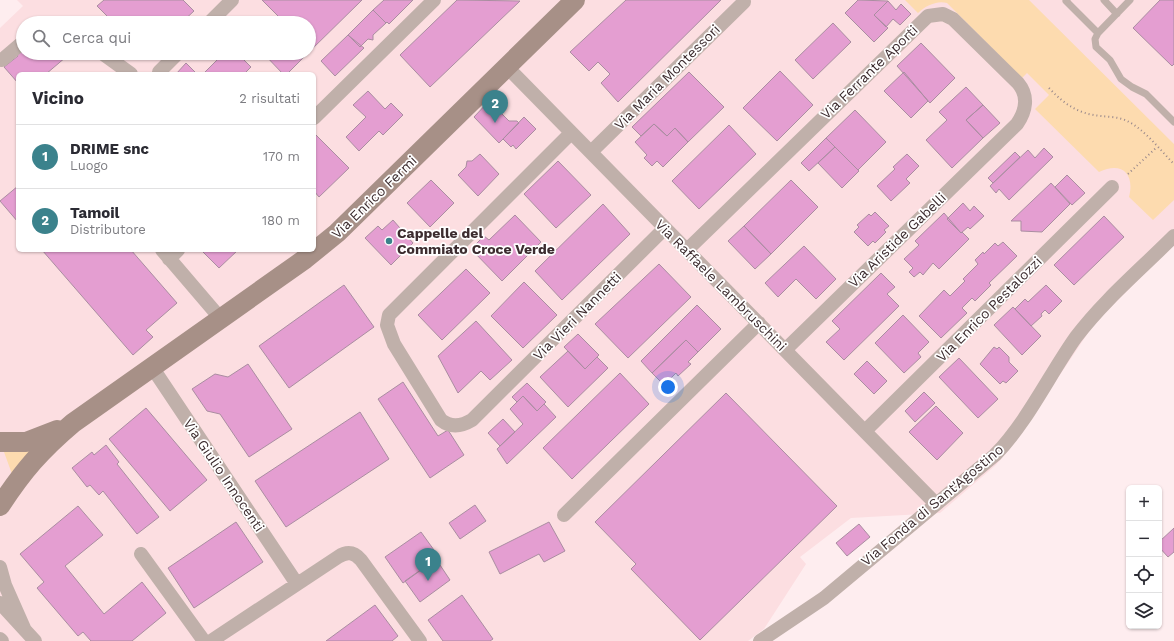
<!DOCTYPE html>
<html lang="it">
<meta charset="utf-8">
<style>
body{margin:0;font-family:"Work Sans",sans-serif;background:#f2f2f3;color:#2b2b33}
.controls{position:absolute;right:12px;bottom:12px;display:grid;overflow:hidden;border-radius:6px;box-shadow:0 1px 3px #0004}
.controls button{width:36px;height:36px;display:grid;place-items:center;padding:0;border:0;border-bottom:1px solid #e1e1e2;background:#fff;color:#2b2b33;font:20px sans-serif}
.you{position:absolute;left:668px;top:387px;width:14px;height:14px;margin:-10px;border:3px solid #fff;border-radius:50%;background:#1a73e8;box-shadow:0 0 0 6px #1a73e833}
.badge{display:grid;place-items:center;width:26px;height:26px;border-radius:50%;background:#3b828c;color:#fff;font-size:13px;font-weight:700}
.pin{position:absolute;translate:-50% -33px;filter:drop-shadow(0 1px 2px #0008)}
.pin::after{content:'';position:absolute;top:21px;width:14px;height:12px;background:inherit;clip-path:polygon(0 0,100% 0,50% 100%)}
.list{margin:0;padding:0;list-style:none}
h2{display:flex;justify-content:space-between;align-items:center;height:52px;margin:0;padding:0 16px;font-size:17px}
h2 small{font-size:13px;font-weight:400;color:#7c7c81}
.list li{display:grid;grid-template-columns:26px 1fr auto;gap:12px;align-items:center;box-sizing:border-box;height:64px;padding:0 16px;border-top:1px solid #e1e1e2}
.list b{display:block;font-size:15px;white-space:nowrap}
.list p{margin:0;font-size:13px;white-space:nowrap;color:#7c7c81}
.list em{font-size:13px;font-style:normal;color:#7c7c81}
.icon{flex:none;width:22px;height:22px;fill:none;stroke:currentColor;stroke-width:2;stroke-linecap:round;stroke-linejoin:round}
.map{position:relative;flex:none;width:1174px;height:641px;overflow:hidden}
.search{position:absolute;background:#fff;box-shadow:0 1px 3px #0004;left:16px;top:16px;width:300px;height:44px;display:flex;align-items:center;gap:10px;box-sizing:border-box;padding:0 14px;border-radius:22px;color:#7c7c81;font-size:15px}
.panel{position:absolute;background:#fff;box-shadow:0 1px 3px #0004;left:16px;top:72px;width:300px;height:180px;border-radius:6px}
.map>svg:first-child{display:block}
.built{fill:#fcdee1;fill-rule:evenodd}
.green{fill:#fddbaf}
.building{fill:#e49ed1;stroke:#aa8da1}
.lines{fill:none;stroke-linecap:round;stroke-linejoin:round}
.path{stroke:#99888b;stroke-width:2;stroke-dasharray:1 3;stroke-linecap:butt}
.lane{stroke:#c0b0aa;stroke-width:7}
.street{stroke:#c0b0aa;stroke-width:14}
.secondary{stroke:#a79087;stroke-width:20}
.poi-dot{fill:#3b828c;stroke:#fff;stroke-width:1.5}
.labels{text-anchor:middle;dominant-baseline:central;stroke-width:3.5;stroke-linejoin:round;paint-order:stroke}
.street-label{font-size:14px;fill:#3c2c2f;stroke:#fff}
.poi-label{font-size:14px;font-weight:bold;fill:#3c2c2f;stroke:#fff;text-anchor:start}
</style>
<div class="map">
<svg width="1174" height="641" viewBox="0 0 1174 641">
<rect width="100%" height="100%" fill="#feedef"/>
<path class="built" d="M17,0H1174V244L1094,324L1019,436L996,465L940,513L851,518L800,557L806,564L764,629L748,641H0V28L23,6ZM23,23H309V53H23ZM18,74H314V250H18Z"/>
<path class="green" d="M905,0H1029L1174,144V200L1153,220L1129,197C1135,174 1122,161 1099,172L1035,109L1049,95L1027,73L1022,78L947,3C937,0 925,6 918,13Z
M34,447L12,474L4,452Z"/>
<path class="building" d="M104,0H183L194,11L181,23H114L97,6Z
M262,0H362L309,52V23H275L280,18Z
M384,0H413L389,24L387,22L386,23L373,10Z
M457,0L520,1L430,87L400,55Z
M626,0H721L618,102L601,83L610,74L598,62L589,71L570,52Z
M858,0L888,1L874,15L888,28L874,42L845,13Z
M1160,0H1174V64L1172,66L1133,28Z
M888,1L896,10L901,4L911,14L900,25L893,19L886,27L874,15Z
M373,10L386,23L373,35V40L368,39L360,47L348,35Z
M833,23L851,42L813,79L795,60Z
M348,35L364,48L335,76L321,61Z
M921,43L955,78L930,103L897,66Z
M23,46V53H62L66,57L46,74H18V83L4,67L18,56L15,52Z
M224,53H237L251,67L244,74H203Z
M263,53H308L287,74H283Z
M186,63L197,74H176Z
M780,71L813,105L777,141L743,108Z
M689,72L724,107L688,142L675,128L667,136L654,124L641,136L632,127Z
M904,72L928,101L911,118L884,91Z
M966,87L983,105L966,120L983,138L952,168L926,140L947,120L939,112Z
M368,91L385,109L391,103L403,115L383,135L379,131L359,151L346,137L366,117L353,105Z
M489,101L509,121H517L519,123L499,143L474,117Z
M983,105L1000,123L983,138L966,120Z
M855,110L886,142L858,170L826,138Z
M524,117L536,129L516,149L513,145L511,147L503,139Z
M654,124L667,136L675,128L688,142L663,167L657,161L652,166L644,158L647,155L635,142Z
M729,125L756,154L699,209L672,181Z
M315,134L349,168L319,197L314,191Z
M826,138L835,147L809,171L801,163Z
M835,147L859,171L842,188L818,163Z
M1044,148L1053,157L1009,200L999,189L996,193L990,186L1028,150L1035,158Z
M1015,152L1020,157L993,183L988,178Z
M480,154L499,174L478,196L458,175L466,167L467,161H472Z
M907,154L919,166L906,179L910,183L891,201L877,186L895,169L893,167Z
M558,161L591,195L556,228L524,194Z
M1067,175L1085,193L1072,205L1055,187Z
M431,180L454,203L430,227L407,203Z
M791,180L818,207L771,254L744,226Z
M1051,183L1070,204L1042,232L1021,231V221H1011Z
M18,186V222L0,201Z
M963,203L970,211L974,206L984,216L970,229L968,227L961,233L947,219Z
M603,204L630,234L562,300L535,271Z
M875,212L889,226L884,230L886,232L875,243L873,241L868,246L854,232L859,227L857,225L869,214L871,216Z
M944,213L961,233L962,232L969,239L939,269L933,263L923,275L920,272L914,277L909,272L913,268L904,259L919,245L915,241Z
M515,215L541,242L502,281L471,249L484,236L489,240Z
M1104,216L1124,237L1074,285L1054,265Z
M393,220L413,243L391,265L365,238L378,226L382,230Z
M744,226L771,254L755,269L728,241Z
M1003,242L1017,256L989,283L991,285L975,301L972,298L962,308L967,313L941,338L919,316L944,290L950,296L965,281L963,279L978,264L975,260L983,252L984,254L995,243L998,246Z
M804,246L836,279L816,299L796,279L778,297L765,283Z
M42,250H131L177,303L146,330L153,337L133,355Z
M201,250H238L219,268Z
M659,264L691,297L628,358L595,324Z
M466,269L490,293L442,340L418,315Z
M881,273L895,287L887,294L899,306L844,360L826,342L840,329L832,321Z
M524,282L557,315L523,348L491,316Z
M344,285L374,327L289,388L259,346Z
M1046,285L1062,301L1049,314L1045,310L1041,314L1042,316L1031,326L1015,309L1025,299L1028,302Z
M697,305L721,329L698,352L686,340L652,373L641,361Z
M1013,307L1041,336L1022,355L994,325Z
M903,315L929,342L918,353L921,357L904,373L875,343Z
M476,321L512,360L490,380L481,371L458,393L438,356Z
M578,334L599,355L585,369L564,347Z
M686,340L698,352L688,362L691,364L678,376L676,373L664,385L652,373Z
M994,347L997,349L999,347L1009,357V362L1018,371L1006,383L1003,381L1000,384L980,364Z
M568,351L585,369L597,357L608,368L568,407L540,377Z
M959,358L998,399L978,418L939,377Z
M867,361L887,381L874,394L854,374Z
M248,364L292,429L249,457L220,414L207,411L192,389L215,374L228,377Z
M620,373L649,404L572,479L543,448Z
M403,382L438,436L448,430L464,455L430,478L378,399Z
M527,383L546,402L537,411L523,396L517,402L512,397Z
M924,392L935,403L915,422L905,411Z
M726,393L837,506L700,640L631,569L636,564L595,522Z
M523,396L537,411L544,404L556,417L507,464L497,449L523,424L510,409Z
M936,406L963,433L937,460L909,432Z
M146,408L207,480L170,511L109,439Z
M360,412L389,459L286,527L255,481Z
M503,419L515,432L500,446L488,433Z
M106,445L119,462L117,464L159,517L137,534L103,491L99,495L90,485L87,487L72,468L92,452L94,455Z
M475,505L486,521L460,539L449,523Z
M78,506L103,535L65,566L104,614L142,582L166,613L132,641H91L83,632L78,636L37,588L44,582L20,554Z
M236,522L263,562L194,608L168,568Z
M549,522L565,551L544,562L539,554L500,574L489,552Z
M859,524L870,537L847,556L836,543Z
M1174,528V552L1168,557L1159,547V542Z
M421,532L439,557L403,583L385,557Z
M436,559L450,580L420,602L405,581Z
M462,595L493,639L490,641H443L428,620Z
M375,605L398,636L392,641H326Z"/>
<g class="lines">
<path class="path" d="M1049,88C1064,104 1078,114 1101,116C1110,117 1121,117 1129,122C1146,131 1160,150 1174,164
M1128,174L1157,147"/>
<path class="lane" d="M1067,0L1066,1L1098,33
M1104,0L1117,14
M1130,0L1098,33L1095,39L1096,47L1110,60L1121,79L1132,87L1146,94L1174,122"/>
<path class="street" d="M46,23H47
M209,23L232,0
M102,53L131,74
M2,60L23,42
M507,67L936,504
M159,72L178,53
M314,118L434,0
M571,133L389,315L387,325L394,344L441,420C451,428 462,426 472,420L665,228
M591,152L744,2
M162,250L221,319
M687,250L928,16L943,14L953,19L1018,83C1029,96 1026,111 1017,124L785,350
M169,259L178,250
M152,367L297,584
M865,431L1112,187
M564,515L759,323
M141,554L204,641
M0,567L5,585L24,628
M0,603L35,641
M0,639L2,641
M211,641L338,557C347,551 354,552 361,560L420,641
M760,641L824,598L995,455C1028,421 1049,375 1076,337C1104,300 1141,269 1174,236"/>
<path class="secondary" d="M0,442H26L57,430
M0,506C23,471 41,450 73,423L305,259L337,233L575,0"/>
</g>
<circle class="poi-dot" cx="389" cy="241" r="4"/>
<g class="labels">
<g class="street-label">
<text transform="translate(869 72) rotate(-44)">Via Ferrante Aporti</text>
<text transform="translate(667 77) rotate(-45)">Via Maria Montessori</text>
<text transform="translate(374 197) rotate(-44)">Via Enrico Fermi</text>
<text transform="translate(897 240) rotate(-44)">Via Aristide Gabelli</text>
<text transform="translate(721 285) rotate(45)">Via Raffaele Lambruschini</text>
<text transform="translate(989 309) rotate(-45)">Via Enrico Pestalozzi</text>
<text transform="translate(577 316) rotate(-45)">Via Vieri Nannetti</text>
<text transform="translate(224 475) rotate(56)">Via Giulio Innocenti</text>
<text transform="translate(932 505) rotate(-40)">Via Fonda di Sant'Agostino</text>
</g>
<g class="poi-label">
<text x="397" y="233">Cappelle del<tspan x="397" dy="16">Commiato Croce Verde</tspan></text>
</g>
</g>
</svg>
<div class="controls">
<button>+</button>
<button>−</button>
<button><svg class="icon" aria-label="locate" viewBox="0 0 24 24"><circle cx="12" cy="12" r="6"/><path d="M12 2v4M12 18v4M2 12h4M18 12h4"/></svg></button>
<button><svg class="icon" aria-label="layers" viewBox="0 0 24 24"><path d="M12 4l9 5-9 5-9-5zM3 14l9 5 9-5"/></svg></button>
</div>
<div class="you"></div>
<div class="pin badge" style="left:428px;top:581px">1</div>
<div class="pin badge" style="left:495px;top:123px">2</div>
<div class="search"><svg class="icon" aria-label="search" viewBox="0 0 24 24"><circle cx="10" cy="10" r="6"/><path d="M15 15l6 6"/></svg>Cerca qui</div>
<section class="panel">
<h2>Vicino<small>2 risultati</small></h2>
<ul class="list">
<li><span class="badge">1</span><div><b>DRIME snc</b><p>Luogo</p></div><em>170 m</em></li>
<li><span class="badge">2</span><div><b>Tamoil</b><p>Distributore</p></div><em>180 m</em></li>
</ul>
</section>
</div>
